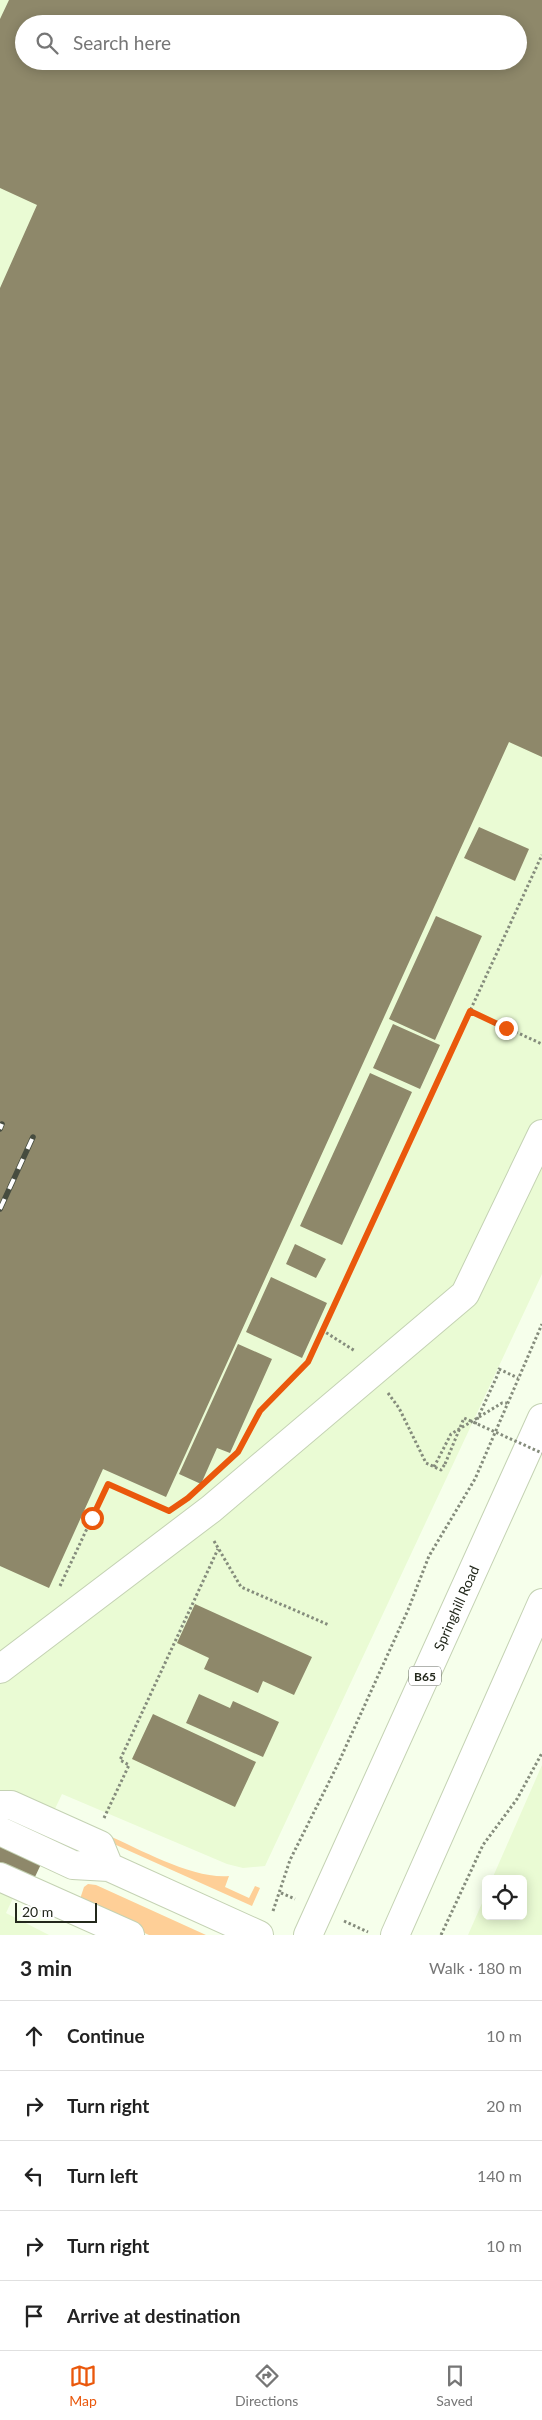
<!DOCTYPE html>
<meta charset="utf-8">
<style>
body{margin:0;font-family:Lato,sans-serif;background:#f6f6f6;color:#222}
.controls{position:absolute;right:15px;bottom:15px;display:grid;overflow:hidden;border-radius:8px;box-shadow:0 2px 12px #0003}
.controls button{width:45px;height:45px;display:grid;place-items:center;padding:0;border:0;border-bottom:1px solid #e0e0e0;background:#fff;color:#222;font:25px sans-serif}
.scale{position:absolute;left:15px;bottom:12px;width:82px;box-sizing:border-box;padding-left:5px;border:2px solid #23281c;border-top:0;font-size:14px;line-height:18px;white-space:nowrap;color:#23281c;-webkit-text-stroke:4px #fff;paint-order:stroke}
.stop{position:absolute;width:15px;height:15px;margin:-11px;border:4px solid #ea580c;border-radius:50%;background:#fff}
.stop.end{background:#ea580c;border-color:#fff;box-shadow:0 1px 5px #0008}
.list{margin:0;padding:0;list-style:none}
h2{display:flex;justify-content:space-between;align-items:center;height:65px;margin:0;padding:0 20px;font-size:21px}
h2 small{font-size:16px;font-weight:400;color:#767676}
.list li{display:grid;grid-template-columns:32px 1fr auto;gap:15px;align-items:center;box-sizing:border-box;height:70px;padding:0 20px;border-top:1px solid #e0e0e0}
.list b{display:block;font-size:19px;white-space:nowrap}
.list em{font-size:16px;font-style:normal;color:#767676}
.icon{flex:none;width:28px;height:28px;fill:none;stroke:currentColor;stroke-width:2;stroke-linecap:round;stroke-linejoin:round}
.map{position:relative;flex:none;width:542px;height:1935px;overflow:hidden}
.search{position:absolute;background:#fff;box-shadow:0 2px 12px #0003;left:15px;right:15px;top:15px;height:55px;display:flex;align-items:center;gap:12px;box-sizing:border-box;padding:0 18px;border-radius:28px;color:#767676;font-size:19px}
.sheet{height:415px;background:#fff}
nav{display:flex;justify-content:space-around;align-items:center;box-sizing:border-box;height:70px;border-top:1px solid #e0e0e0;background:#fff;font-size:14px;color:#767676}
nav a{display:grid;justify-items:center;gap:2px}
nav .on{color:#ea580c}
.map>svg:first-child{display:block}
.built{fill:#eafbd4;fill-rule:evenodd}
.green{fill:#fecf97}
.building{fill:#8e886a;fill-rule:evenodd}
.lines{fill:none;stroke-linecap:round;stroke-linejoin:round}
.minor-casing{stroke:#c4d2b3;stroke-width:30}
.major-casing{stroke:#c4d2b3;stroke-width:30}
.path{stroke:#858c7c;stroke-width:3;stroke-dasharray:2.5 2.5;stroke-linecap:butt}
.minor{stroke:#fff;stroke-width:28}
.major{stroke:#fff;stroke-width:28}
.rail-casing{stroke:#464c3f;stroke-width:5.5}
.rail{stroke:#fff;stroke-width:4;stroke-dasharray:11;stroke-linecap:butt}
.path-bridge{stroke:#858c7c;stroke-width:3;stroke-dasharray:2.5 2.5;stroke-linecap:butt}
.route{stroke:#ea580c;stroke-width:6}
.labels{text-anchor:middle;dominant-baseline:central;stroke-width:4;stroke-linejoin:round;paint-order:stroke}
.shield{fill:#fff;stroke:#656860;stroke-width:1}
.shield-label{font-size:12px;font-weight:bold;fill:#23281c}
.street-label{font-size:14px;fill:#23281c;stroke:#fff}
</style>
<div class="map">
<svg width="542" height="1935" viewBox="0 0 542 1935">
<rect width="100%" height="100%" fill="#f6ffeb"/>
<path class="built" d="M0,0H542V1274L265,1866L243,1868L227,1864L62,1794L6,1913L49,1935H0ZM24,24H518V61H24Z
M542,1765V1935H468L486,1894V1916H523V1879H492Z"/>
<path class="green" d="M107,1835C142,1850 192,1879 229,1876L225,1887L249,1898L255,1886L260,1888L252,1906L105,1840Z
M88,1884L96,1885L206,1935H149L86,1906L80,1899L84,1887Z"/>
<path class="building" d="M9,0H542V757L509,742L166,1497L103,1469L49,1588L0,1566V288L37,205L0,188V19ZM24,24H518V61H24Z
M479,827L529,849L515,881L464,858Z
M436,916L482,936L435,1040L389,1019Z
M393,1024L440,1045L420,1089L373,1068Z
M370,1073L412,1092L342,1245L300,1226Z
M295,1244L326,1259L316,1278L286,1264Z
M271,1277L327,1303L302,1358L246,1332Z
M238,1344L272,1359L230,1453L217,1448L201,1484L179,1474Z
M195,1604L312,1657L294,1695L263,1681L258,1693L204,1669L209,1658L177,1643Z
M199,1694L230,1708L233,1701L279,1722L263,1757L186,1723Z
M153,1714L256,1762L235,1807L132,1759Z
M0,1842L42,1862L34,1879L0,1864Z"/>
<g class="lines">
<defs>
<path id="minor" d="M0,1669L211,1509L465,1294L542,1134
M0,1805H11L100,1845L109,1867
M0,1831L73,1865L109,1867L259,1935
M0,1877L130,1935"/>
<path id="major" d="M308,1935L542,1418
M395,1935L542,1603"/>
</defs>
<use href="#minor" class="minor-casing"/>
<use href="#major" class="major-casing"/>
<path class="path" d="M470,1011L542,1044
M322,1330L355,1351
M498,1374L499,1369L518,1378
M388,1393L399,1408L426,1463L441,1470L445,1464
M242,1445L260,1411L308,1362L542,855
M434,1467L451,1434L502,1403H507
M214,1541L241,1587L329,1625
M60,1586L108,1484L165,1509
M104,1818L129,1765L120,1760L218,1549
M281,1893L295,1899
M273,1911L290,1860L337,1766L408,1610L429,1556L475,1479L542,1324
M344,1921L368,1932
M441,1935L483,1845L517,1799L542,1753"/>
<use href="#minor" class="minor"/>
<use href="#major" class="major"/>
<defs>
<path id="rail" d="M0,1129L2,1124
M0,1209L33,1137"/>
</defs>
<use href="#rail" class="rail-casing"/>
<use href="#rail" class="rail"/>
<path class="path-bridge" d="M475,1424L498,1374
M445,1464L464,1418L542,1453"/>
</g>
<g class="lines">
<path class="route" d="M92,1518L108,1484L169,1511L188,1498L238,1452L260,1411L308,1362L470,1011L506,1028"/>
</g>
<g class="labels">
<rect class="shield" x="409" y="1666.5" width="32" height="19" rx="4"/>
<g class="shield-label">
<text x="425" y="1676">B65</text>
</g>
<g class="street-label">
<text transform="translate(456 1608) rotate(-66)">Springhill Road</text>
</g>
</g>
</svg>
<div class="controls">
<button><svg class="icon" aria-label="locate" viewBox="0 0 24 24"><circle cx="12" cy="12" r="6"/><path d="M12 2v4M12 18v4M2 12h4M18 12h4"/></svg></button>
</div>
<div class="scale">20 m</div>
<div class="stop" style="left:92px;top:1518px"></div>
<div class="stop end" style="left:506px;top:1028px"></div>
<div class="search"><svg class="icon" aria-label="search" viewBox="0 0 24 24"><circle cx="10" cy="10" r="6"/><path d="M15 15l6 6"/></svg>Search here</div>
</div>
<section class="sheet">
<h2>3 min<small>Walk · 180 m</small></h2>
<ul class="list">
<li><svg class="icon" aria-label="ahead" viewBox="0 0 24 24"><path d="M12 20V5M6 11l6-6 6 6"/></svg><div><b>Continue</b></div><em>10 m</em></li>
<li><svg class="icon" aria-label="right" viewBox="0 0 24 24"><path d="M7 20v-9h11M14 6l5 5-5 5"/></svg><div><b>Turn right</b></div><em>20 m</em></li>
<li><svg class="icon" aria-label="left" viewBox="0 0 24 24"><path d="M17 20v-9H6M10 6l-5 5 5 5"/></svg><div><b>Turn left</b></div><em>140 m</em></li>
<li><svg class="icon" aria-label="right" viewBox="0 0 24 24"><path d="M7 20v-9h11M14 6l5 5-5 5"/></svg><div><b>Turn right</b></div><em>10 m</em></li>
<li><svg class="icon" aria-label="arrive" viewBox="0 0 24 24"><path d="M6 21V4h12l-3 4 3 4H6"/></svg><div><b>Arrive at destination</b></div></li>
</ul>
</section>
<nav>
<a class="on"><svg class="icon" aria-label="map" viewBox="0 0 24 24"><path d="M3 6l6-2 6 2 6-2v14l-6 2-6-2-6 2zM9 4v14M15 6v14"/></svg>Map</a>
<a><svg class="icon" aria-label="directions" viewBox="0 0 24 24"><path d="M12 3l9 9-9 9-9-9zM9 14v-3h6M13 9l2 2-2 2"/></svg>Directions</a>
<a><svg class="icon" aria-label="saved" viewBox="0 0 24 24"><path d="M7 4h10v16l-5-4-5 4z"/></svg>Saved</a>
</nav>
